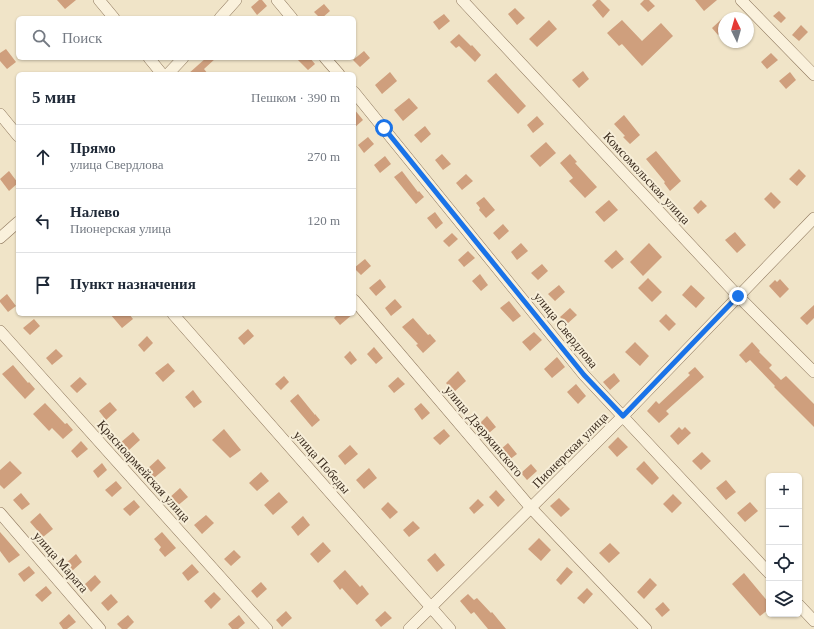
<!DOCTYPE html>
<html lang="ru">
<meta charset="utf-8">
<style>
body{margin:0;font-family:"Times New Roman",serif;background:#f2f2f3;color:#1f2937}
.controls{position:absolute;right:12px;bottom:12px;display:grid;overflow:hidden;border-radius:6px;box-shadow:0 1px 3px #0004}
.controls button{width:36px;height:36px;display:grid;place-items:center;padding:0;border:0;border-bottom:1px solid #e0e1e3;background:#fff;color:#1f2937;font:20px sans-serif}
.compass{position:absolute;left:718px;top:12px;width:36px;height:36px;border-radius:50%;background:#fff;box-shadow:0 1px 3px #0004;rotate:355deg}
.stop{position:absolute;width:12px;height:12px;margin:-9px;border:3px solid #1a73e8;border-radius:50%;background:#fff}
.stop.end{background:#1a73e8;border-color:#fff;box-shadow:0 1px 4px #0008}
.list{margin:0;padding:0;list-style:none}
h2{display:flex;justify-content:space-between;align-items:center;height:52px;margin:0;padding:0 16px;font-size:17px}
h2 small{font-size:13px;font-weight:400;color:#747a83}
.list li{display:grid;grid-template-columns:26px 1fr auto;gap:12px;align-items:center;box-sizing:border-box;height:64px;padding:0 16px;border-top:1px solid #e0e1e3}
.list b{display:block;font-size:15px;white-space:nowrap}
.list p{margin:0;font-size:13px;white-space:nowrap;color:#747a83}
.list em{font-size:13px;font-style:normal;color:#747a83}
.icon{flex:none;width:22px;height:22px;fill:none;stroke:currentColor;stroke-width:2;stroke-linecap:round;stroke-linejoin:round}
.map{position:relative;flex:none;width:814px;height:629px;overflow:hidden}
.search{position:absolute;background:#fff;box-shadow:0 1px 3px #0004;left:16px;top:16px;width:340px;height:44px;display:flex;align-items:center;gap:10px;box-sizing:border-box;padding:0 14px;border-radius:6px;color:#747a83;font-size:15px}
.panel{position:absolute;background:#fff;box-shadow:0 1px 3px #0004;left:16px;top:72px;width:340px;height:244px;border-radius:6px}
.map>svg:first-child{display:block}
.building{fill:#cf9f7d}
.lines{fill:none;stroke-linecap:round;stroke-linejoin:round}
.minor-casing{stroke:#8d765c;stroke-width:12}
.minor{stroke:#faf1dc;stroke-width:11}
.route{stroke:#1a73e8;stroke-width:5}
.labels{text-anchor:middle;dominant-baseline:central;stroke-width:4;stroke-linejoin:round;paint-order:stroke}
.street-label{font-size:13px;fill:#3d2e20;stroke:#f7eed8}
</style>
<div class="map">
<svg width="814" height="629" viewBox="0 0 814 629">
<rect width="100%" height="100%" fill="#f0e4c8"/>
<path class="building" d="M57,0H76L65,9Z
M259,0H262L267,6L257,15L251,7Z
M597,0H600L610,10L603,18L592,5Z
M644,0H649L655,6L648,12L640,4Z
M695,0H717L704,11Z
M324,4L330,11L322,18H320L314,12Z
M515,8L525,18L517,25L508,14Z
M779,11L786,18L781,23L773,16Z
M444,14L450,21L439,30L433,22Z
M724,17V30L718,35L712,28Z
M549,20L557,29L537,47L529,39Z
M622,20L642,41L661,23L673,36L642,66L622,44L619,46L607,33Z
M801,25L808,32L799,41L792,35Z
M459,34L471,46L472,45L481,55L475,62L459,46L456,48L450,42Z
M6,49L16,62L7,69L0,61V53Z
M364,51L370,58L360,67L353,60Z
M771,53L778,60L767,69L761,62Z
M206,58H216L204,69L208,74H188Z
M296,58H310L315,64L308,70Z
M583,71L589,79L579,88L572,80Z
M390,72L397,81L382,94L375,85Z
M790,72L796,80L786,89L779,81Z
M496,73L526,106L518,114L487,81Z
M409,98L418,108L403,121L394,110Z
M354,109L363,120L354,128Z
M624,115L640,135L630,144L623,137L625,136L614,124Z
M537,116L544,124L533,133L527,125Z
M425,126L431,134L421,143L414,135Z
M368,137L374,144L364,153L358,145Z
M546,142L556,153L540,167L530,156Z
M656,151L681,181L670,191L664,183L665,182L646,159Z
M442,154L451,164L443,170L435,160Z
M570,154L577,162L575,163L597,187L585,198L569,181L573,178L560,163Z
M385,156L391,164L380,173L374,165Z
M799,169L806,176L797,186L789,179Z
M9,171L18,183L9,191L0,179Z
M402,171L418,192L419,191L424,197L416,204L394,177Z
M466,174L473,181L462,190L456,183Z
M771,192L781,202L774,209L764,199Z
M484,197L495,210L486,218L479,210L480,208L476,203Z
M609,200L618,210L604,222L595,212Z
M701,200L707,206L698,214L693,208Z
M435,212L443,223L436,229L427,218Z
M503,224L509,231L499,240L493,233Z
M735,232L746,245L737,253L725,240Z
M452,233L458,239L449,247L443,241Z
M521,243L528,251L517,260L511,252Z
M649,243L662,257L643,276L630,262Z
M616,250L624,259L612,269L604,261Z
M468,251L475,258L464,267L458,260Z
M365,259L371,266L361,275L354,268Z
M542,264L548,271L538,280L531,273Z
M480,274L488,285L481,291L472,281Z
M648,278L662,292L652,302L638,288Z
M380,279L386,287L376,296L369,288Z
M780,279L789,289L780,298L769,286L775,280L777,282Z
M559,285L565,292L555,301L548,294Z
M691,285L705,298L696,308L682,295Z
M7,294L16,306L8,312L0,302V300Z
M395,299L402,307L391,316L385,308Z
M509,301L521,316L513,322L500,308Z
M814,305V318L807,325L800,318Z
M570,308L577,315L567,324L560,317Z
M110,314H129L133,319L122,328Z
M338,314H353L340,325L334,318Z
M666,314L676,324L669,331L659,321Z
M413,318L428,335L430,334L436,341L423,353L416,345L418,344L402,327Z
M34,319L40,326L30,335L23,328Z
M248,329L254,336L244,345L238,338Z
M534,332L542,340L530,351L522,342Z
M147,336L153,343L144,352L138,345Z
M635,342L649,356L640,366L625,352Z
M752,342L760,351L759,352L772,365L769,368L781,380L786,376L814,404V427L774,387L775,386L750,360L746,363L739,355Z
M374,347L383,358L376,364L367,354Z
M56,349L63,356L52,365L46,358Z
M350,351L357,360L351,365L344,357Z
M557,357L565,367L552,378L544,369Z
M168,363L175,371L163,382L155,373Z
M13,365L28,383L29,382L35,389L25,399L2,374Z
M695,367L704,377L666,411L669,414L659,423L647,411L656,401L659,404L690,375L688,373Z
M458,371L466,381L454,392L446,383Z
M614,373L620,381L610,390L603,382Z
M284,376L289,382L281,390L275,384Z
M80,377L87,384L77,393L70,386Z
M398,377L405,384L394,393L388,386Z
M576,384L586,396L578,404L567,392Z
M193,390L202,402L194,408L185,397Z
M298,394L315,415V414L320,420L312,427L290,401Z
M110,402L117,410L106,420L99,411Z
M45,403L65,424L67,423L73,430L63,439L52,428L49,431L33,414Z
M421,403L430,413L422,420L414,409Z
M487,416L496,427L489,433L480,423Z
M679,427L682,430L685,427L691,433L678,445L670,436Z
M224,429L241,450L230,458L212,440Z
M444,429L450,436L440,445L433,438Z
M133,432L140,440L128,451L120,443Z
M618,437L628,447L617,457L608,447Z
M81,441L88,449L77,458L71,451Z
M508,443L517,454L509,460L501,449Z
M350,445L358,454L345,465L338,456Z
M702,452L711,461L701,470L692,461Z
M158,459L166,468L154,478L146,470Z
M10,461L22,473L4,489L0,485V470Z
M644,461L659,478L652,485L636,469Z
M102,463L107,470L98,478L93,471Z
M531,464L537,471L527,480L521,473Z
M369,468L377,478L364,489L356,480Z
M261,472L269,481L257,491L249,483Z
M726,480L736,492L726,500L716,488Z
M116,481L122,488L112,497L105,490Z
M180,488L188,497L176,507L168,499Z
M496,490L505,500L498,507L489,497Z
M279,492L288,502L273,515L264,505Z
M21,493L30,504L22,510L13,500Z
M673,494L682,503L672,513L663,504Z
M559,498L570,509L561,517L550,506Z
M478,499L484,505L474,514L469,508Z
M134,500L140,507L130,516L123,509Z
M388,502L398,512L390,519L381,509Z
M750,502L758,511L745,522L737,513Z
M40,513L53,529L43,537L30,522Z
M206,515L214,523L202,534L194,525Z
M303,516L310,525L298,536L291,527Z
M413,521L420,528L409,537L403,530Z
M0,532L20,555L9,563L0,551Z
M162,532L176,548L165,557L159,550L161,547L154,539Z
M539,538L551,550L541,561L528,549Z
M323,542L331,551L318,563L310,554Z
M610,543L620,553L609,563L599,553Z
M234,550L241,557L231,566L224,559Z
M435,553L445,565L437,572L427,560Z
M76,554L82,562L72,571L65,564Z
M192,564L199,572L188,581L182,573Z
M29,566L35,573L24,582L18,574Z
M567,567L573,572L561,585L556,580Z
M345,570L360,587L362,585L369,594L357,605L342,588L340,590L333,581Z
M744,573L769,603V609L760,616L732,584Z
M95,575L101,582L91,592L85,584Z
M650,578L657,585L644,599L637,592Z
M261,582L267,589L257,598L251,591Z
M46,586L52,593L42,602L35,595Z
M587,588L593,594L584,604L577,598Z
M214,592L221,599L211,609L204,601Z
M111,594L118,602L108,611L101,603Z
M468,594L474,600L477,598L491,613L492,612L506,629H488L474,612L471,614L460,601Z
M663,602L670,610L662,617L655,609Z
M286,611L292,618L282,627L276,620Z
M385,611L392,618L381,627L375,620Z
M69,614L76,622L67,629H63L59,623Z
M128,615L134,622L127,629H122L117,624Z
M239,615L245,623L238,629H232L228,624Z"/>
<g class="lines">
<defs>
<path id="minor" d="M99,0L114,18
M277,0L292,18
M462,0L738,296L814,372
M741,0L814,75
M220,18L236,0
M149,58L162,74
M325,58L339,74
M168,74L183,58
M354,92L584,375L769,573
M0,114L18,136
M0,238L18,222
M354,300L531,508L646,629
M173,314L450,629
M0,331L267,629
M0,513L100,629
M799,605L814,621
M409,629L623,416L814,218"/>
</defs>
<use href="#minor" class="minor-casing"/>
<use href="#minor" class="minor"/>
</g>
<g class="lines">
<path class="route" d="M384,128L584,375L623,416L738,296"/>
</g>
<g class="labels">
<g class="street-label">
<text transform="translate(647 178) rotate(47)">Комсомольская улица</text>
<text transform="translate(566 330) rotate(51)">улица Свердлова</text>
<text transform="translate(484 431) rotate(50)">улица Дзержинского</text>
<text transform="translate(570 450) rotate(-45)">Пионерская улица</text>
<text transform="translate(322 462) rotate(49)">улица Победы</text>
<text transform="translate(144 471) rotate(48)">Красноармейская улица</text>
<text transform="translate(61 562) rotate(49)">улица Марата</text>
</g>
</g>
</svg>
<div class="controls">
<button>+</button>
<button>−</button>
<button><svg class="icon" aria-label="locate" viewBox="0 0 24 24"><circle cx="12" cy="12" r="6"/><path d="M12 2v4M12 18v4M2 12h4M18 12h4"/></svg></button>
<button><svg class="icon" aria-label="layers" viewBox="0 0 24 24"><path d="M12 4l9 5-9 5-9-5zM3 14l9 5 9-5"/></svg></button>
</div>
<svg class="compass" viewBox="-18 -18 36 36"><path d="M0-13l5 13h-10z" fill="#e53935"/><path d="M0 13l5-13h-10z" fill="#747a83"/></svg>
<div class="stop" style="left:384px;top:128px"></div>
<div class="stop end" style="left:738px;top:296px"></div>
<div class="search"><svg class="icon" aria-label="search" viewBox="0 0 24 24"><circle cx="10" cy="10" r="6"/><path d="M15 15l6 6"/></svg>Поиск</div>
<section class="panel">
<h2>5 мин<small>Пешком · 390 m</small></h2>
<ul class="list">
<li><svg class="icon" aria-label="ahead" viewBox="0 0 24 24"><path d="M12 20V5M6 11l6-6 6 6"/></svg><div><b>Прямо</b><p>улица Свердлова</p></div><em>270 m</em></li>
<li><svg class="icon" aria-label="left" viewBox="0 0 24 24"><path d="M17 20v-9H6M10 6l-5 5 5 5"/></svg><div><b>Налево</b><p>Пионерская улица</p></div><em>120 m</em></li>
<li><svg class="icon" aria-label="arrive" viewBox="0 0 24 24"><path d="M6 21V4h12l-3 4 3 4H6"/></svg><div><b>Пункт назначения</b></div></li>
</ul>
</section>
</div>
